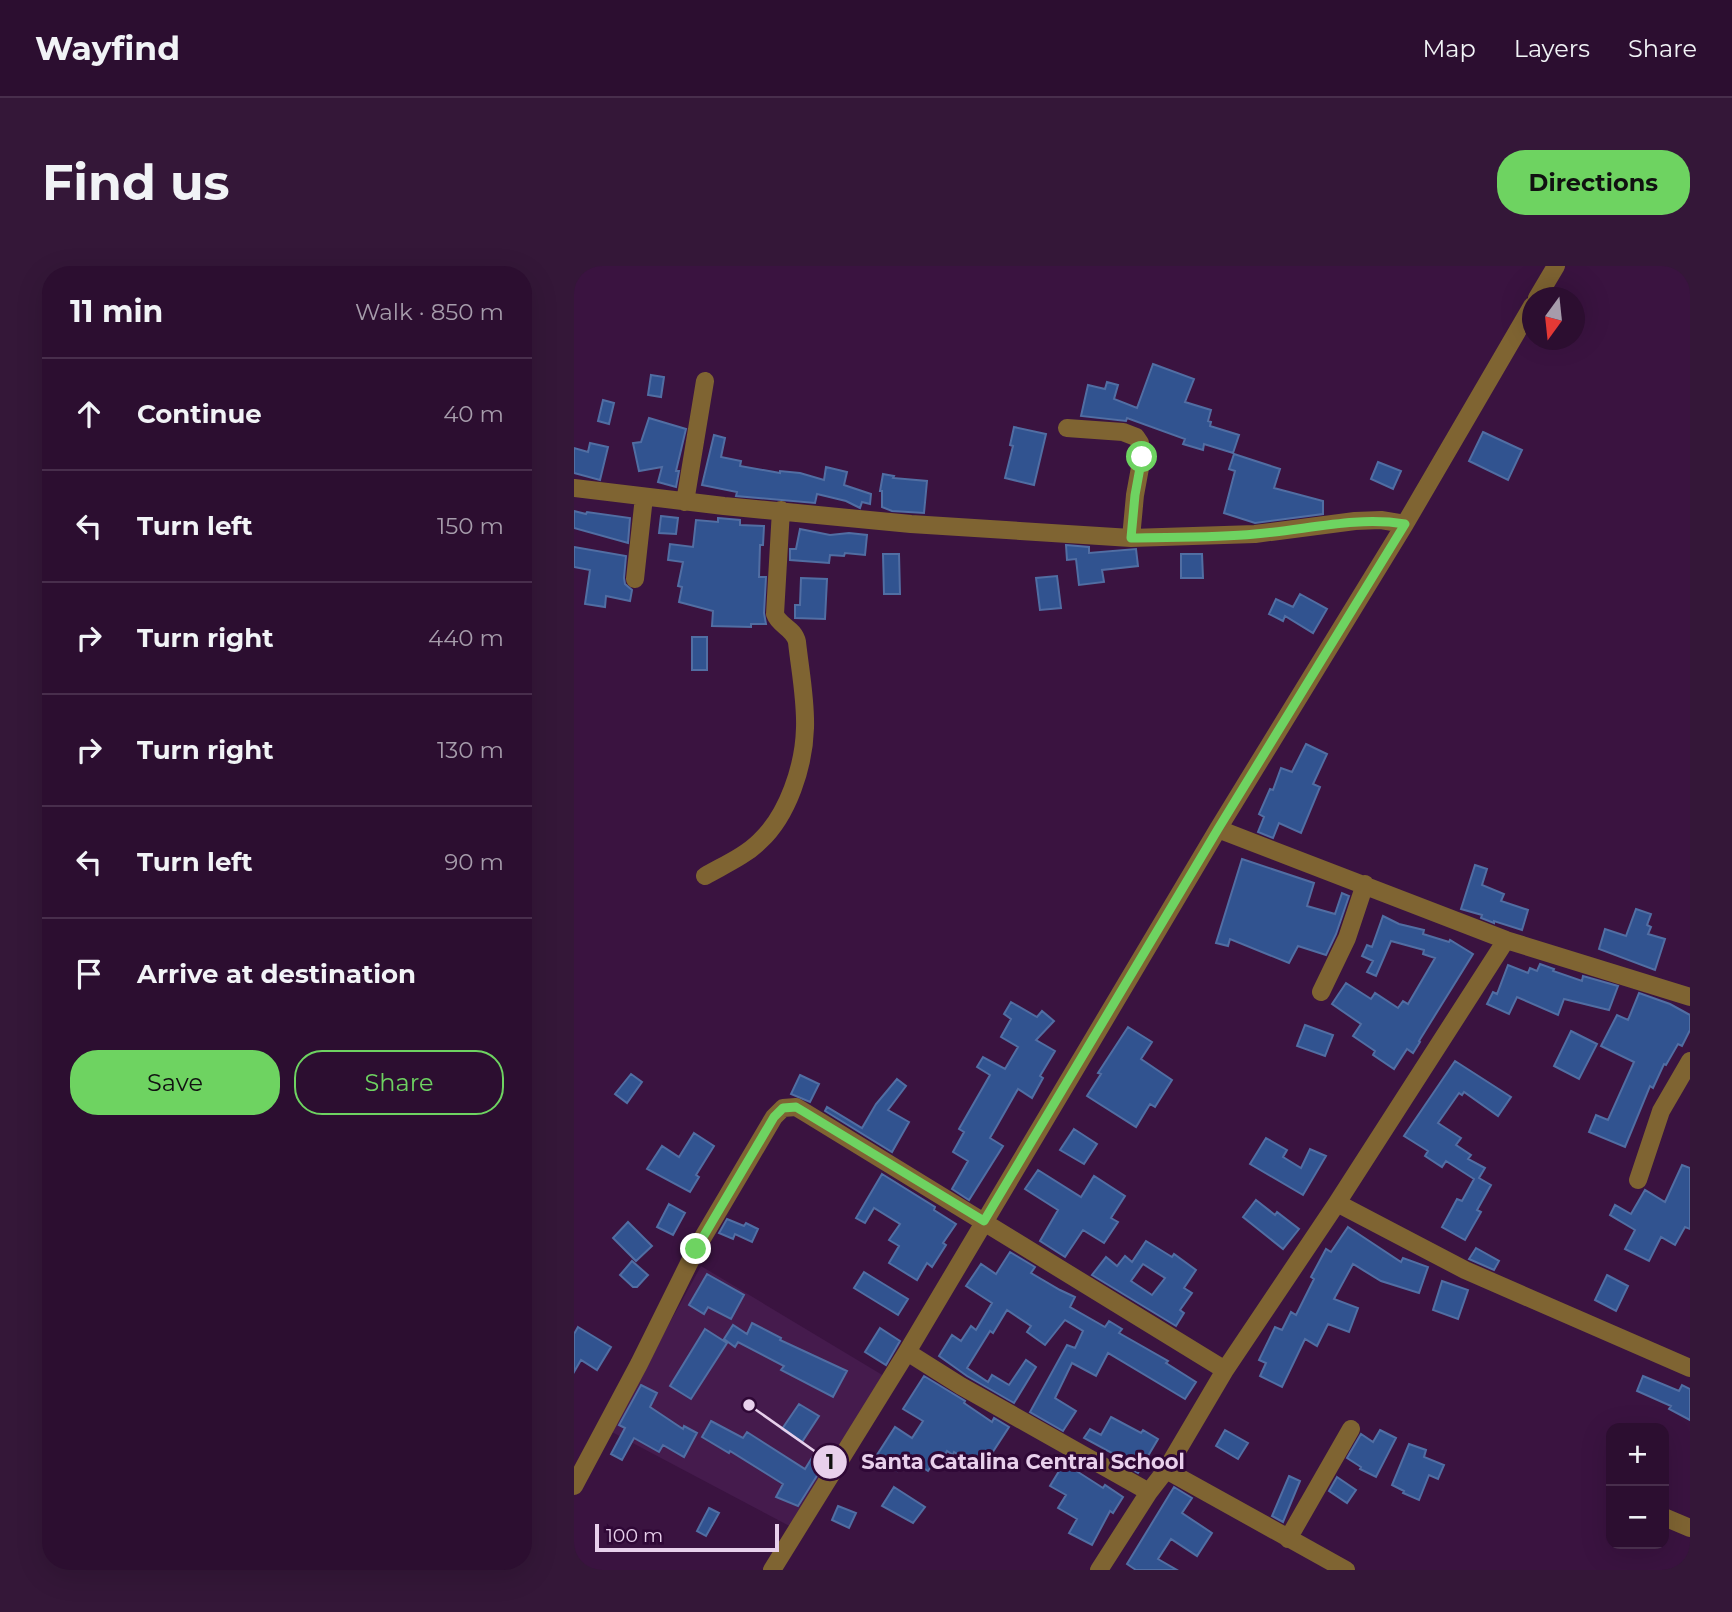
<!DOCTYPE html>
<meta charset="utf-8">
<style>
body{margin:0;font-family:Montserrat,sans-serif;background:#341738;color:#f1f3f6}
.controls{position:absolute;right:21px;bottom:21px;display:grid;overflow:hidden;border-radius:14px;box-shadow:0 7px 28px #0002}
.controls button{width:63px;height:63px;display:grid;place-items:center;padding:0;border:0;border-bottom:2px solid #482e4c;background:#2c0e30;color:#f1f3f6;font:35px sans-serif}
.compass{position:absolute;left:948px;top:21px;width:63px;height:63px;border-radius:50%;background:#2c0e30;box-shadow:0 7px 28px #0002;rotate:195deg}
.scale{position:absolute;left:21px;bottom:18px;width:184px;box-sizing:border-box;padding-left:7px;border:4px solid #e8d0ec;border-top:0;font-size:19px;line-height:24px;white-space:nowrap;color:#e8d0ec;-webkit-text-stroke:5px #2f0836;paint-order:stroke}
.stop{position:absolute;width:21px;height:21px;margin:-16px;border:5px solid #6ed361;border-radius:50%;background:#fff}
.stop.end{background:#6ed361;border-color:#fff;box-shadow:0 2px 7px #0008}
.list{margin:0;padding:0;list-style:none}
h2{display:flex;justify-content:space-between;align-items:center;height:91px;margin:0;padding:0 28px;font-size:30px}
h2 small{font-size:23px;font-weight:400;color:#a69cab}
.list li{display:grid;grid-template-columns:46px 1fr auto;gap:21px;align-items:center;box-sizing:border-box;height:112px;padding:0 28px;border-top:2px solid #482e4c}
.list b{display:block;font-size:26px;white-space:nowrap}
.list em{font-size:23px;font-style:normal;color:#a69cab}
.actions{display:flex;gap:14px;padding:21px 28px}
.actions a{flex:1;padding:16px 0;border:2px solid #6ed361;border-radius:28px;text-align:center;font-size:24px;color:#6ed361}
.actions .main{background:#6ed361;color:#111}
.icon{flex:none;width:38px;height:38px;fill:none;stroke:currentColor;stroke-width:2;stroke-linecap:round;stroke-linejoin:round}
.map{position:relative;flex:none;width:1116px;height:1304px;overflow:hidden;border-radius:28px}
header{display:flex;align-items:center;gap:42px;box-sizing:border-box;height:98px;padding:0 35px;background:#2c0e30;border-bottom:2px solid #482e4c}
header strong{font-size:33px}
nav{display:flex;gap:38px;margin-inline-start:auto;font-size:24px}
.intro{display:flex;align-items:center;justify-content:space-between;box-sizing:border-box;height:168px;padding:0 42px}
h1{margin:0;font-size:49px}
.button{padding:18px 32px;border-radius:28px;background:#6ed361;color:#111;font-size:24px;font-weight:700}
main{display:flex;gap:42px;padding:0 42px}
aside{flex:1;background:#2c0e30;border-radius:28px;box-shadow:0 7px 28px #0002}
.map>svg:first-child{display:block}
.built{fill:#451b4d}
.building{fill:#315390;stroke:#516ea3;stroke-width:2;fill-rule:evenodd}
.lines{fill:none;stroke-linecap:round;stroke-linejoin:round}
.minor{stroke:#7f6432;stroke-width:18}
.route{stroke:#6ed361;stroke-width:9}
.leader{fill:none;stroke:#e8d0ec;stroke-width:2.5}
.callout-dot{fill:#e8d0ec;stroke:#2f0836;stroke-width:2.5}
.mark-label{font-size:21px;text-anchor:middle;font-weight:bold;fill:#111}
.callout-label{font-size:21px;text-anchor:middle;font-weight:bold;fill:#e8d0ec;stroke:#2f0836;stroke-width:6;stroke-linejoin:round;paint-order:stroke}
</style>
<header>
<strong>Wayfind</strong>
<nav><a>Map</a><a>Layers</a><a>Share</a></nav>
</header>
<div class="intro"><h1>Find us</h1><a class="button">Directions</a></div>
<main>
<aside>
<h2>11 min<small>Walk · 850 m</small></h2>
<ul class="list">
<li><svg class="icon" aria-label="ahead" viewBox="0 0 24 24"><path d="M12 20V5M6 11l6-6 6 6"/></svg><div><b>Continue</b></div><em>40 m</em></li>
<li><svg class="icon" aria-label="left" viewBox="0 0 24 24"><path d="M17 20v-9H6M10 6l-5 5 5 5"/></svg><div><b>Turn left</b></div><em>150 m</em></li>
<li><svg class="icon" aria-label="right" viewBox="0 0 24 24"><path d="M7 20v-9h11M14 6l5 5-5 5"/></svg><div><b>Turn right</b></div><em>440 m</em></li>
<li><svg class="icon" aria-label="right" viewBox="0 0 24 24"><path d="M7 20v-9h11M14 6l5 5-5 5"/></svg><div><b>Turn right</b></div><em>130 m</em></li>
<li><svg class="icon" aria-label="left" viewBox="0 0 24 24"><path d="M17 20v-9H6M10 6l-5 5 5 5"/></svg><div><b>Turn left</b></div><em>90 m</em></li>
<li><svg class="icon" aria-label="arrive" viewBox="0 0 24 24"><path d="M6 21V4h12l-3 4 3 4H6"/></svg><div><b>Arrive at destination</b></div></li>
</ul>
<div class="actions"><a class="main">Save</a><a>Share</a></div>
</aside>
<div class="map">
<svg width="1116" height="1304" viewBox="0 0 1116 1304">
<rect width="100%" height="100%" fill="#3a1340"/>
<path class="built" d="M127,1000L315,1113L223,1264L36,1165Z"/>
<path class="building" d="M579,98L620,113L611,136L637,144L634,155L637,156L636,160L665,169L659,187L630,178L629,184L609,178L611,173L553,152L552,155L507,150L514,119L531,123L533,116L544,119L540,133L563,142Z
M77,109L90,111L87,131L74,129Z
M29,134L40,137L35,158L24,155Z
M75,152L112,163L102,205H105L102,221L84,216L88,201L65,205L59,177L67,176Z
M440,161L472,168L460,219L431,212L439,180L436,179Z
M909,166L948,184L934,214L895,195Z
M140,169L151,172L147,191L167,195L166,200L206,207V205L226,207L250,214L252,201L273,206L270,219L297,228L296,238L288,236L286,242L272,235L243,228L241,237L162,230L163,226L128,219Z
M16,177L34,181L26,214L0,207V182L14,186Z
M660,188L706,203L700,222L749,235V248L681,257L650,247L661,205L655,203Z
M804,196L827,205L819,223L797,213Z
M309,208L320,210L319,212L353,215L350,247L318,245L308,241V225H306Z
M0,245L12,248L13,246L56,252L54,277L0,262Z
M87,250L104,252L102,268L85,267Z
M144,252L166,254V259L190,260L189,279H186L185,311H192L190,347L192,358H177V361L138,360L139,345L105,336L108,321L104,320L109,296L94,294L96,278L119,281L122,254L144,256Z
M226,263L256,269L275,267L293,269L291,289L271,287L270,290L256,289L255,297L216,294V283H222Z
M492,279L515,281V287L562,283L564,300L528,304L530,316L505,319L502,293L493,294Z
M0,281L52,290L50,312L51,318L58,324L56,335L32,330L31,341L11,338L16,304L0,301Z
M309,288H325L326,328H310Z
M607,288H628L629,312H607Z
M483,310L487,342L466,344L462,312Z
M227,312L253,313L251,353L221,352V339H226Z
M726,328L753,343L739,367L711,350L709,355L695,348L702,333L719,341Z
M118,371H133V404H118Z
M732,478L753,488L739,518L746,521L727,567L705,557L699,572L684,566L690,551L685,548L696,523L699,524L707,502L718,506Z
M668,593L740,617L733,640L761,648L768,627L775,630L762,668L752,689L724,680L715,697L656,673L654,680L642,677Z
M901,599L913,603L908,619L930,628L927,635L954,644L948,664L920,655V657L907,652L908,649L887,643Z
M1062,643L1077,648L1073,659L1077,661L1074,668L1091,673L1081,704L1025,683L1031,663L1052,670Z
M809,650L825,658L850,664L849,668L875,676L876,674L899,688L845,775L846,776L839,787L833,783L820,803L799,789L801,785L779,770L787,758L758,738L772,717L797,733L801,727L824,742L829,735L834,738L861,692L849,688L850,684L817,675L802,710L793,706L799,695L788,690L793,679L798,681Z
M966,698L980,703L979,705L1008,715L1009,710L1044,720L1035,744L990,733L984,749L943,731L935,748L913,738L919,726L923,728L934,699L954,707L956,702L963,705Z
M1065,727L1096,738L1116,749V764L1108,780L1104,778L1092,799L1090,798L1079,822L1076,820L1051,881L1015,866L1022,849L1034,854L1060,796L1027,780L1043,749L1054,754Z
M437,736L463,751L468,745L480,755L462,774L481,785L466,810L469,812L458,832L444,823L416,872L429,880L395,934L378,923L394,895L379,886L390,866L385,863L416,809L403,801L409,791L431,803L444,781L427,771L437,753L430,748Z
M731,759L759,769L751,790L723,780Z
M554,761L578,776L567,793L598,814L581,841L576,838L562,861L513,830L527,808L524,807Z
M997,765L1023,778L1005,813L980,800Z
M881,795L937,831L924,850L890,826L888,829L885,827L864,857L887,872L882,879L897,889L894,893L911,902L905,912L917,919L903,944L907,946L891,974L868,961L883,933L888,935L900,913L872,895L868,901L851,890L854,885L830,870Z
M57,808L68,816L53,837L41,828Z
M226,809L245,818L236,836L217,828Z
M323,813L332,820L314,844L335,856L318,886L251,845L253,841L288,862L302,838Z
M500,863L523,878L510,898L486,884Z
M120,867L140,880L122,909L125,911L116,926L73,903L88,880L105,891Z
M692,872L713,884L709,891L727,902L736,883L752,890L729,929L676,898Z
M1108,899L1116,902V963L1111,961L1101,979L1087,971L1075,995L1051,983L1061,964L1036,949L1041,939L1057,948L1071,924L1091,936Z
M464,904L507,931L520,910L551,930L537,952L544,956L530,977L509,964L491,991L466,975L484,944L451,923Z
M308,908L361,941L360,944L382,958L369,977L372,979L358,1001L353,997L343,1014L315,997L325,980L315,974L326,958L300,942L291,957L282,952Z
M682,934L701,949L703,946L725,963L709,983L669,951Z
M95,938L111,947L99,969L83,961Z
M153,953L170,960L172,957L184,963L178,976L161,968L159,973L145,967Z
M54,956L78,980L62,995L39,972Z
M774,961L827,996L829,992L854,1001L845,1027L807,1015L779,998L760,1033L784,1042L775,1066L754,1058L743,1080L731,1073L708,1121L686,1110L692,1097L685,1094L701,1061L708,1064L717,1046L722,1049L740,1013L737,1011L752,983L757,986Z
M572,975L598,991L600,988L622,1004L610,1022L618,1027L606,1044L610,1047L602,1060L518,1009L532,991L543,1000L551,990L558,996ZM569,998L591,1012L578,1029L557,1015Z
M902,982L925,995L920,1004L895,993Z
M436,986L461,1001L457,1007L486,1024L501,1031L496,1041L531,1061L535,1055L548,1063L545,1067L594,1095L592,1097L622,1116L611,1133L534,1087L522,1110L498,1097L481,1132L502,1145L489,1165L456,1146L493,1079L501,1082L509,1065L491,1054L471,1079L453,1066L457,1060L433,1044L419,1067L416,1065L393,1102L414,1116L418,1109L435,1119L452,1094L462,1101L440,1137L393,1110L365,1090L378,1069L387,1075L397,1060L402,1064L418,1037L392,1020L407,998L422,1008Z
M58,995L74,1009L63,1021H59L46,1009Z
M290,1006L334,1033L324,1049L280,1022Z
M133,1008L170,1029L157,1053L134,1041L130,1048L115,1039Z
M1033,1009L1054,1020L1042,1045L1021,1034Z
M868,1015L894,1024L884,1053L859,1044Z
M178,1057L207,1072L206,1074L273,1105L259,1131L207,1104L210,1100L164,1076L161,1081L150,1073L159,1059L173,1068Z
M4,1061L37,1081L23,1104L7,1094L0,1106V1068Z
M306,1062L326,1075L312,1099L291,1086Z
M131,1063L153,1077L117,1133L96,1120Z
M350,1110L391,1135L390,1137L418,1156L420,1152L435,1161L407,1204L380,1186L379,1189L373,1185L369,1192L365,1189L354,1205L332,1191L323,1205L301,1192L321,1161L338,1172L349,1155L329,1143Z
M1069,1110L1105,1125L1108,1119L1116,1123V1154L1095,1143L1097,1140L1063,1125Z
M67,1119L83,1127L76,1141L109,1163L110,1160L123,1167L110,1191L89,1179L85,1186L60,1172L48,1194L37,1188L51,1162L45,1159Z
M225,1138L245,1150L228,1176L208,1163Z
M537,1151L567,1167L569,1164L584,1173L564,1207L548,1198L551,1194L510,1172L516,1163L527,1169Z
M137,1155L169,1172L173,1166L231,1203L239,1190L251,1197L224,1240L202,1231L209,1218L156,1185L155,1187L128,1171Z
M651,1164L674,1177L664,1193L642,1180Z
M806,1164L822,1172L802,1211L786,1203L787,1201L773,1192L787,1168L799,1176Z
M835,1178L852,1184L850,1191L870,1199L864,1213L855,1209L845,1234L829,1227L830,1225L818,1219Z
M490,1197L529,1222L531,1219L549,1231L539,1247L536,1245L518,1279L495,1267L503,1253L484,1242L492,1229L476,1220Z
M715,1210L726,1215L709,1256L698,1250Z
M763,1211L782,1224L773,1237L755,1225Z
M320,1221L351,1241L339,1257L308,1240Z
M600,1221L618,1232L608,1247L638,1267L623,1290L597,1273L584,1293L603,1304H562L553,1298Z
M264,1240L282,1247L275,1262L258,1254Z
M135,1242L145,1247L132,1270L123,1265Z"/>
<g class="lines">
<path class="minor" d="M963,32L982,0
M493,162L549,166L562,171L566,177L568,191L561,229L557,272
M0,222L150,240L337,258L557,272L681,268L781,255L807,254L831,258
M111,236L131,115
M61,313L70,231
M644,563L932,674L1116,731
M131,610C150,599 171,590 186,575C214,549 230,500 231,462C232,434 226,404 223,376C220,362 205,360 201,348L207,244
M747,726L773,672L791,618
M1064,914L1087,845L1116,795
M763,937L891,1004L1116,1102
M333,1086L387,1120L575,1226
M592,1204L772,1304
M0,1220L65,1098L122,983L200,851L209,842L222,841L232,847L651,1104
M1090,1251L1116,1262
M714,1273L777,1163
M198,1304L333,1086L644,563L831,258L958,40
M525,1304L575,1226L592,1204L651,1104L763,937L932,674"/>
</g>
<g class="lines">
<path class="route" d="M122,983L200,851L209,842L222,841L232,847L410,955L644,563L831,258C781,250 732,264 681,268C640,272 598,271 557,272L561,229L568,191"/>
</g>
<path class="leader" d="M175 1139L256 1196"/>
<g class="callout-dot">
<circle cx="175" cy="1139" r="7"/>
<circle cx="256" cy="1196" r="18"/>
</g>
<g class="mark-label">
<text x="256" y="1203">1</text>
</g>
<g class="callout-label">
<text x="449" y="1203">Santa Catalina Central School</text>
</g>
</svg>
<div class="controls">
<button>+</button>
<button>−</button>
</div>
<svg class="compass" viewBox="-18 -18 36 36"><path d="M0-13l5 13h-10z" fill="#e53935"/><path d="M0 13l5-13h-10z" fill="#a69cab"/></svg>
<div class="scale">100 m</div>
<div class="stop" style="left:568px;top:191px"></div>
<div class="stop end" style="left:122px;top:983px"></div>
</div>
</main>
